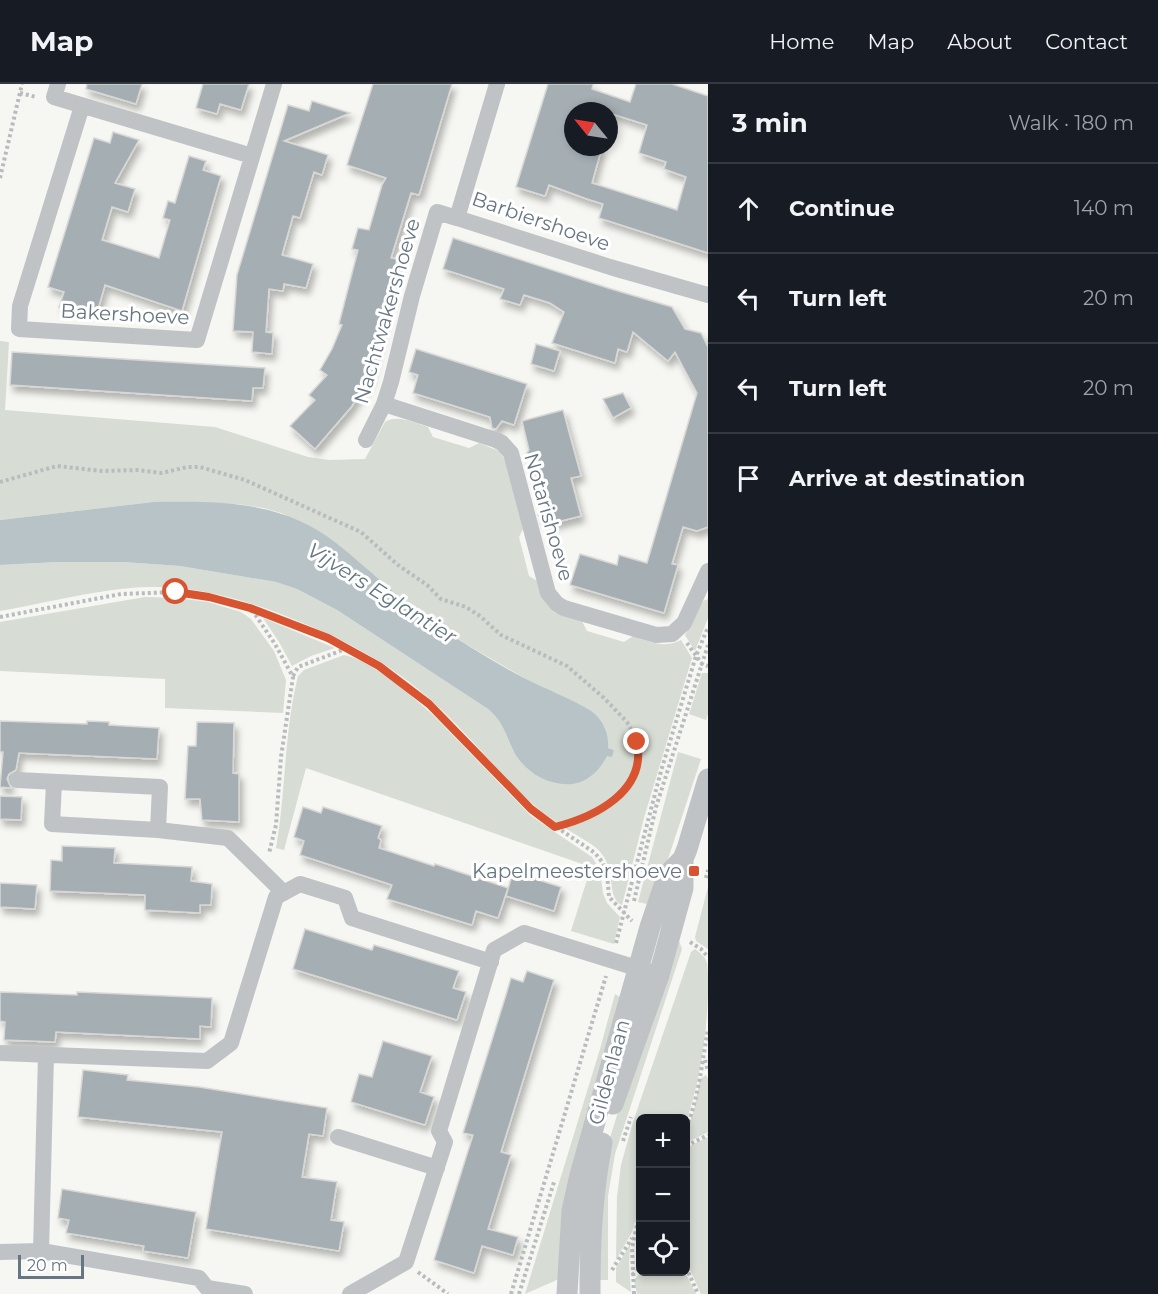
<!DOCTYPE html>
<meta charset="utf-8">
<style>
body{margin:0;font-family:Montserrat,sans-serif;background:#242831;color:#f1f3f6}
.controls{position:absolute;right:18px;bottom:18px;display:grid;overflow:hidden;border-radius:9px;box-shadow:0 3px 9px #0003}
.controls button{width:54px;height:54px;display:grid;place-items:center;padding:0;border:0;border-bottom:2px solid #363941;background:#171b24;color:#f1f3f6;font:30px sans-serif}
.compass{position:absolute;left:564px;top:18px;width:54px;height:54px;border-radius:50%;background:#171b24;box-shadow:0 3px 9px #0003;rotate:300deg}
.scale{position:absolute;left:18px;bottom:15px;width:66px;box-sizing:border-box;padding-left:6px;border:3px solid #667682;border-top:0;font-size:16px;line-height:21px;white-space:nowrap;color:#667682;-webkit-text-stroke:4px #fff;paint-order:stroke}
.stop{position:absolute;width:18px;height:18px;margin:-14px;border:4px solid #d85430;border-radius:50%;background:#fff}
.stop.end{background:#d85430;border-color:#fff;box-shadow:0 2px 6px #0008}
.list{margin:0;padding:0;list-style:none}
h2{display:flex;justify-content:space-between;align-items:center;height:78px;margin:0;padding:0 24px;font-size:26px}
h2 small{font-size:20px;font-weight:400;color:#9ea1a6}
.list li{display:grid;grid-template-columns:39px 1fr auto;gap:18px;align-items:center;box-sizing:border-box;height:90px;padding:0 24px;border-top:2px solid #363941}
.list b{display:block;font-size:22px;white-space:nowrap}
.list em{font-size:20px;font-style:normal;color:#9ea1a6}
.icon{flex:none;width:33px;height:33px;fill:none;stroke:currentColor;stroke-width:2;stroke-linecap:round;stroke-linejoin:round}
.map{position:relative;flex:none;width:708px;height:1210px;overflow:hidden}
header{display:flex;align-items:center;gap:36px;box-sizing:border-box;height:84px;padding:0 30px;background:#171b24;border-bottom:2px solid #363941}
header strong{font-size:28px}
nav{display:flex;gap:33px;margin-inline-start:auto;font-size:21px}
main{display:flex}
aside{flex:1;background:#171b24}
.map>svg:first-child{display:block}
.green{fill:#d7dcd4}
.water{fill:#b8c3c7}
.building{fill:#a5aeb3;stroke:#d7d7d5;stroke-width:1.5;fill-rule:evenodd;filter:url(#shadow)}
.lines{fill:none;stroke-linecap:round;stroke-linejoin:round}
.path{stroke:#b9bcbe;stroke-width:4;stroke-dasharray:3 3;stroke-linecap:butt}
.minor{stroke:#bfc3c6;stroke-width:16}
.tertiary{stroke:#bfc3c6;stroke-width:21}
.route{stroke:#d85430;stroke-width:8}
.poi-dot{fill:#d85430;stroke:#fff;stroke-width:2}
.labels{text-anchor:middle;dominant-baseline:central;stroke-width:6;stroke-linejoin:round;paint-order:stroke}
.street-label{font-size:20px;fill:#667682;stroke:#fff}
.poi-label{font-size:20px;fill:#667682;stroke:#fff;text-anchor:end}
.water-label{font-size:21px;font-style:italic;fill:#62777f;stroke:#fff}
</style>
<header>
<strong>Map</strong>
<nav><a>Home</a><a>Map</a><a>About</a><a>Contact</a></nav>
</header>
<main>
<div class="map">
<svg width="708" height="1210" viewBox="0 0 708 1210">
<defs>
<filter id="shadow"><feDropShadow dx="3.5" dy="6" stdDeviation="3" flood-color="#0004"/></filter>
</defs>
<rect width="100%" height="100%" fill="#f6f6f2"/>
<path class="green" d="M0,257L9,258L5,326L215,343L308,373L329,376L365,375L385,338C397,330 415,339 428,343L433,353L469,364L479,359L499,367L506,377L524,443L519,453L529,492L539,498L544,516L554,528L582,537L587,547L624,558L633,552C650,558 664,565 681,556L692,574L644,734L622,821C603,811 622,781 591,760C572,748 552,737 535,722C499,690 469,650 433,618C392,580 345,556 293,535C246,516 200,502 148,503C102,504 46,519 0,527V481L58,478H123L180,482L276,498L297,505L337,526L488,625C502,636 505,649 512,664C524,689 547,700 574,699L607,672H612L614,666L608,664L605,644L590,626L524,594L466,560L401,515L324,451L281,429L264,424L238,420L153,418L0,436Z
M145,513L176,514L208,518L241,528L251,535L274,567L286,596L283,629L165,624V595L0,587V538Z
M708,515V534L695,567L685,551L703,517Z
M263,534L335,564L311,572L292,582L279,558Z
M344,571C370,575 414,614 433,631L531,732L592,773L600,786L603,809L607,819L620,833L614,860L571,847L591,783L306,684L284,766L276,764C286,707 284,648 298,592L304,586Z
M702,589H708V630L706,636L689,630Z
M678,668L701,675L666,781L647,820L638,818Z
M708,803V865L696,857L695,853Z
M679,857L682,865L615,1070L608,1112V1196H598L606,1067L626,1002Z
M695,865C700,869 705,872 707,879C708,885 708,894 708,902C708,944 700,998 686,1038V1034H640V1120L632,1148L616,1176L617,1113L621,1081L633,1038L691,868Z
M615,910L623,915L559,1195L525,1210L600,965Z
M706,991L708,995V1048L686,1059V1049L694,1026L700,995Z
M708,1053V1210H701L686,1177V1064Z
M630,1160L629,1180L631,1208L616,1198V1184Z
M641,1188H685L696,1210H637L634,1196Z"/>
<path class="water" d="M153,418C219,417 281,416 336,459C368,484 397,514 431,537C461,558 492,577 524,594C546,605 569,614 590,626C603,636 609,648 608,664L614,666L612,673L607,672C600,686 588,698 572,700C548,702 525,688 514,668C506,652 503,637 488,625L337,526L297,505L276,498L180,482L123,478H58L0,481V436Z"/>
<path class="building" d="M87,0H142L136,20L86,5Z
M203,0H249L241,26L220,20L217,30L196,24Z
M373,0H452L419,111L411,109L391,174L397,175L369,294L352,322L315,365L290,342L315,316L309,311L327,291L320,286L332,265L342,241L339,240L358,166L352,165L358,144L369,146L382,101L386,94L347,81Z
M548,0H593L592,5L630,18L636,0H672L708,12V169L599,134L603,120L587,115L549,101L545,112L516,103ZM573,27H609V29L647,41L639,69L666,78L664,85L686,93L677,126L592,99L602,63H573Z
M312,17L350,29L284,57L328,71L322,91L314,88L300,134L293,132L282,171L313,180L306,204L284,200L283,207L269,205L266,248L273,249L272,270L252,268L253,248L233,247L237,191L288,21L309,27Z
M113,48L139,56L115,99L135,105L128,128L112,123L102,156L159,174L170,136L163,134L168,117L175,119L189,72L206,77L203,86L221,92L182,227L105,201L98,225L59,223L64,208L48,203L94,54L110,59Z
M453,154L611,205L672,223L685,245L701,249L708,263V443L697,447L683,443L672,480L678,481L664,529L570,501L580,470L617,481L619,471L647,479L697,309L675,268L668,277L633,248L627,268L618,265L615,279L552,259L564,228L550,219L524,211L520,221L500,215L504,205L443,185Z
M536,260L560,267L554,287L531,280Z
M416,265L527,300L514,341L502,337L496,345L492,344L490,333L413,309L418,291L409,288Z
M12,268L265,284L263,304H253L252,317L10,301Z
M623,309L631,324L613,334L603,315Z
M563,326L581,392L571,394L581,432L549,440L548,436L538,431L545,425L533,380L529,379L527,369L529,366L522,337Z
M0,637L87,640V637L109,638V641L159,644L157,675L19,669L16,686L9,690L7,695L11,704L0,703L3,668H0Z
M197,638L234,639L233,689L239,690V738L202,736L200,715H185L188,662H196Z
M0,712L22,713L21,736L0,735Z
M303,723L321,729L323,723L382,742L378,754L381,756L379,764L434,782L435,780L508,804L498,834L476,827L472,841L387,815L392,801L300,771L304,757L294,753Z
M62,762L115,764L114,779L192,783L191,797L212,800L211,821H200V829L145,826V811L50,807L51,776L62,777Z
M513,788L561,803L554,827L506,812Z
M0,799L37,801L35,825L0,823Z
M305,845L372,866L374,861L459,887L453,904L466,908L457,936L293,885Z
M527,887L554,896L501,1068L511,1071L488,1145L518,1153L513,1171L482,1162L474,1189L434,1176L473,1051L463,1049L506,911L511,894L523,898Z
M0,908L77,911V908L212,914L211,943L200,942V955L56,948L55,958L4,956L5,938L0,937Z
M383,957L432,972L420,1008L434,1013L425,1041L351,1018L359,990L372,993Z
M83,986L128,991L127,996L199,1003L327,1024L323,1052L309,1050L302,1093L337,1098L331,1136L344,1138L339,1167L206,1145L222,1048L78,1033Z
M62,1105L196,1128L188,1174L143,1167L144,1162L66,1149L69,1136L58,1134Z"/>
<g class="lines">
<path class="path" d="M20,9L36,13
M0,94L22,0
M0,398L57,382L102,387L137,386L162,389L187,383H200L245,396L361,448L398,481L427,501L441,515L466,523L480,532L501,551L567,582L604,614L627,638L635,652L638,663L636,682L630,697L620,710L604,724L586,733L555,743
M252,526L275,560L293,593L281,673L276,741L269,769
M0,533L121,510L176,508L209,513L239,521L348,564L394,592L429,620L537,730L595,769L603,779L607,789L609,813L632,837
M687,559L702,580L708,582
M293,592L298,583L348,564
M706,794L708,786
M634,817L656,723L708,561
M690,858L701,865L708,873
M616,859L661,687L696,572L708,543
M705,976L708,987
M686,1044C699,1013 702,978 708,945
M623,1057L631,1033
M686,1062L708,1051
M686,1183L698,1210
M612,1186L632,1154
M418,1188L448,1210
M632,1191L640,1184
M511,1210L606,892
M519,1210L554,1098
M634,1210L632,1164L640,1126"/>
<path class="minor" d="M58,0L54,13L252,72
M497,0L457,134L610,183L708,211
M82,22L20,222L19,245L197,256L274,0
M384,320L496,356L502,359L511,369L548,509L557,520L564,524L656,551L672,550L684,539L708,487
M366,356L384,320L391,298L412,212L437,128L457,134
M17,696L160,703L158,746L228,754L284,809
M54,699L52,740L158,746
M0,969L207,977L231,959L276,813L300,800L345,814L352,834L491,878
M338,1053L437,1084
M41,1167L46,971
M0,1168L41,1167L199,1194L207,1204L245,1210
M350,1210L406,1178L445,1058L439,1047L494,866L524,849L659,891"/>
<path class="tertiary" d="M613,1020L659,891L683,804V775
M567,1210L572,1127L580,1091L650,843L664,802L672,786L683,775L687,765L708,695
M590,1210C590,1157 592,1111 602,1059"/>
</g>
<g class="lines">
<path class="route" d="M176,508L209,513L250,524L328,554L379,582L429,620L531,725L555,743C594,733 647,708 637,658"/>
</g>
<rect class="poi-dot" x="688" y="781" width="12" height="12" rx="3"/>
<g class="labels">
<g class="street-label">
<text transform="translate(541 137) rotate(19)">Barbiershoeve</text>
<text transform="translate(387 227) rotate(-74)">Nachtwakershoeve</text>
<text transform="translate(125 230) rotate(3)">Bakershoeve</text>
<text transform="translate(549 433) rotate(74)">Notarishoeve</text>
<text transform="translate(609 988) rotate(-75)">Gildenlaan</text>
</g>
<g class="poi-label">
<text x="682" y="787">Kapelmeestershoeve</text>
</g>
<g class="water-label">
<text transform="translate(382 509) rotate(32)">Vijvers Eglantier</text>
</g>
</g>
</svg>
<div class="controls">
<button>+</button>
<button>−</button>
<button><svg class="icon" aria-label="locate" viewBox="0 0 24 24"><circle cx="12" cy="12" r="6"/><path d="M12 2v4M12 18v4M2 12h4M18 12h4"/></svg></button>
</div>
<svg class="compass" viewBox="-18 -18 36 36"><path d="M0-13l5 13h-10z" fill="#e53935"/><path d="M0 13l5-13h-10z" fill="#9ea1a6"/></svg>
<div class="scale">20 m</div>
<div class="stop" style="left:176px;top:508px"></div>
<div class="stop end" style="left:637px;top:658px"></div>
</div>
<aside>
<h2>3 min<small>Walk · 180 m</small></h2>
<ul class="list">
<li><svg class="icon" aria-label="ahead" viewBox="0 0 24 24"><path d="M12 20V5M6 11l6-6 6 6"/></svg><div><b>Continue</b></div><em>140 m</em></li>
<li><svg class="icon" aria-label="left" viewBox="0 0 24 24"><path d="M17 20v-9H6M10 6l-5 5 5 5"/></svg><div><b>Turn left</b></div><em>20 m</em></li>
<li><svg class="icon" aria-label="left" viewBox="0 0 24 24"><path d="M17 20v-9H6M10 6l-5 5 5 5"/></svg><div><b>Turn left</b></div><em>20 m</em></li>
<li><svg class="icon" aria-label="arrive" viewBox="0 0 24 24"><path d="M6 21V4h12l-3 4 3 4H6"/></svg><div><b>Arrive at destination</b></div></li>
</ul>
</aside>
</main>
